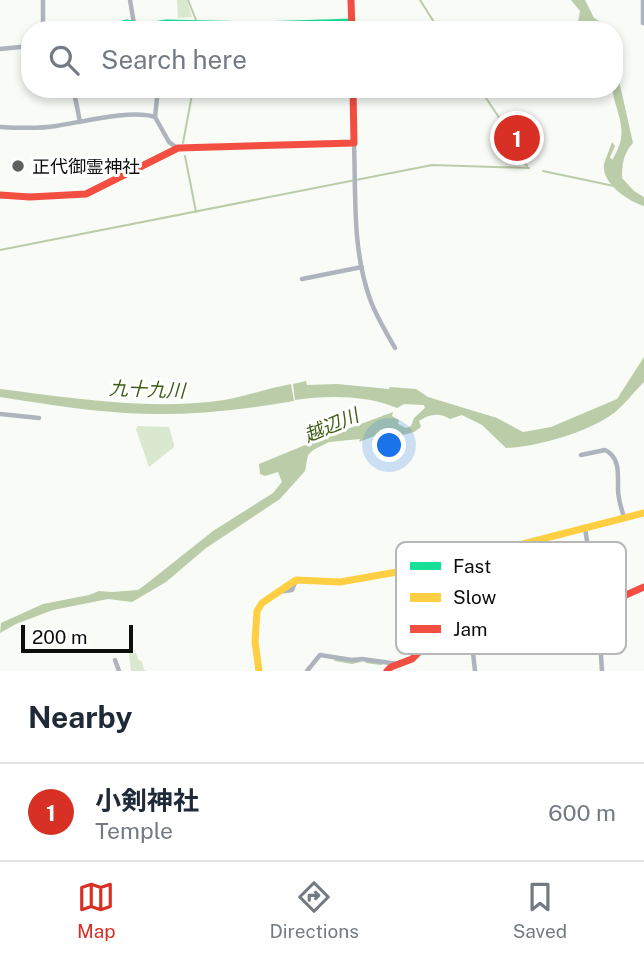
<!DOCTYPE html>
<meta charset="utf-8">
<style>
body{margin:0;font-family:"Public Sans","Noto Sans JP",sans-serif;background:#f2f2f3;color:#1f2937}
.scale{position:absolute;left:21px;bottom:18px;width:112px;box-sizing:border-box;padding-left:7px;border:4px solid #0c0e0c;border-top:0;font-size:19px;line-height:24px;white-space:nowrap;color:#0c0e0c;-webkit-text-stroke:5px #fff;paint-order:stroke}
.you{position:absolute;left:390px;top:446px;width:24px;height:24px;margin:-18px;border:5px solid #fff;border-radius:50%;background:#1a73e8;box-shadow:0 0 0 10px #1a73e833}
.badge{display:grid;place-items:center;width:46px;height:46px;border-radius:50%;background:#d93025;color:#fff;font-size:23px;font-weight:700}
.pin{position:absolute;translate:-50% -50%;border:4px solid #fff;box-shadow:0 2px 7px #0006}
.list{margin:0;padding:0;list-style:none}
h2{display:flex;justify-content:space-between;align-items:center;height:91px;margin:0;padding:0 28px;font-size:30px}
h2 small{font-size:23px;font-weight:400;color:#747a83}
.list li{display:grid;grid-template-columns:46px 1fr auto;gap:21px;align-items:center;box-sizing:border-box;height:98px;padding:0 28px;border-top:2px solid #e0e1e3}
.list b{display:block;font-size:26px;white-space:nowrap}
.list p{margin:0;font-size:23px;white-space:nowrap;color:#747a83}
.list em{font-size:23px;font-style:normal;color:#747a83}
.icon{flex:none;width:38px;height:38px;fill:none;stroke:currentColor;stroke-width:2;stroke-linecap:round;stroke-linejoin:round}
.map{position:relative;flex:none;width:644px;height:671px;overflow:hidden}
.search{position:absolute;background:#fff;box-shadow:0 4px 10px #0003;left:21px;right:21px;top:21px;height:77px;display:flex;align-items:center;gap:18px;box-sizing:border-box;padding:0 24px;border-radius:28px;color:#747a83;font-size:26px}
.sheet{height:189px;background:#fff}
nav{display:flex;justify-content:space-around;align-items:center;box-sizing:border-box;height:98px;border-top:2px solid #e0e1e3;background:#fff;font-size:19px;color:#747a83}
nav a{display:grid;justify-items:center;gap:4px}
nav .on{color:#d93025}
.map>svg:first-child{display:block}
.green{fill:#dbe8d0}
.water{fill:#bacda8}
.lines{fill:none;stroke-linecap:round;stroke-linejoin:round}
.stream{stroke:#bacda8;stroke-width:2}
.street{stroke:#aeb4be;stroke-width:4.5}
.fast{stroke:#16e098;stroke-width:7}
.slow{stroke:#ffcf43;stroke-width:7}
.jam{stroke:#f24e42;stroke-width:7}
.poi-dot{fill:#5f615e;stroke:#fff;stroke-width:2.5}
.labels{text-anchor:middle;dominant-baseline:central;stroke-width:6;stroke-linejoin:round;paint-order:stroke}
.poi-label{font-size:18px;fill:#0c0e0c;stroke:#fff;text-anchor:start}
.water-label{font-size:19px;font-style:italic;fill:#3e5c13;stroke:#fff}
.key{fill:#fff;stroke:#b6b7b6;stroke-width:2}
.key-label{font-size:19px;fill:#0c0e0c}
</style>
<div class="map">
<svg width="644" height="671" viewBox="0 0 644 671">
<rect width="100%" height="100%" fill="#f8fbf6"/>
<path class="green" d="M177,0H187L192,17L178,18Z
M138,426L169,427L174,444V447L149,467L136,429Z
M129,653H136L138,659L142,662L144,670L147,671H131Z"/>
<path class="water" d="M571,0H585L594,18L601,22L604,30H584L578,22L580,11Z
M614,58L633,143C623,154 622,164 622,178L634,191L644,197V206C628,201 601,183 604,164C606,157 610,149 612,142L615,146L610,157L612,160C630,131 618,120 612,89H614Z
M644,357V382C634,392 625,404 614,413C589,432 537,447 506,448L482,425L462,415L450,419C440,412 428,414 419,421L421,427L414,432L395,437L392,434L397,432L386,429L381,430L380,434L359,442L360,439L329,442L313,450L308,455L305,471L280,499L206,548L166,582L132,602L108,599L53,610L16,624L0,633L1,623L43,604L89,595L99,591L112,592L138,590L145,585L213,531L273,493L282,482L278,472L265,476L260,474L259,464L310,443L393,412L392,416L399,420L398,424L406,428L411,426L414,418L425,408L424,405L404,404L397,408C368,395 327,395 295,400L293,384L306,381L307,385L337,384L389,389L390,387L416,389L428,397L497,418L523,432L551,427L617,399Z
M291,384L294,401C230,412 166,418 101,411C67,408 34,402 0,397V389C74,398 149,411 224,400C247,396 269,388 291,384Z"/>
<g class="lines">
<path class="stream" d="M188,0L196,20
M420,0L439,30
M197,28V30
M480,89L504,125L505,141L527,166
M183,143L193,89
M185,156L196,212
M543,171L614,186
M0,250L432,165L529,168
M335,660L352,663L360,661
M366,662L381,664"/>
<path class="street" d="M43,0V30
M130,0L134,24
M643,0V23
M0,49L30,46
M65,89L75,97L80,122
M155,117L158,89
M0,127C18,128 38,129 56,126C82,122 132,109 155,117L169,142L177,148
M354,143C356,196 352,249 370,299C376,316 386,332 395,348
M302,279L362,267
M0,414L39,418
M581,455L605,450C620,457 618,474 618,489C618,499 621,508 624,517
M585,528L597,606
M414,569L426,636L423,645
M277,592L292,590L296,580
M598,609L602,671
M471,635L475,671
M115,660L119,671
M307,671L320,655L352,660L362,659L398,664"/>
<path class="fast" d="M102,30L126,23L148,26L166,23L260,25L352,22"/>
<path class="slow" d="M259,671L255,642L257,611L262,603L296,580L340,582L414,569L438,550L511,547L644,513"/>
<path class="jam" d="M351,0L352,30
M0,195L30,197L86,194L178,148L354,143L353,89
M387,671L391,667L412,659L423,648L453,639L499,630L521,616L590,611L644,587"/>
</g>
<circle class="poi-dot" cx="18" cy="166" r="7"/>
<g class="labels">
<g class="poi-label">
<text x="32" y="166">正代御霊神社</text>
</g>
<g class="water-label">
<text transform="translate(147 389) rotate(2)">九十九川</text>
<text transform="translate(331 425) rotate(-23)">越辺川</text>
</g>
</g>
<rect x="396" y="542" width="230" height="112" rx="10" class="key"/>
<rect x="410" y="562" width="31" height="8" fill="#16e098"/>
<rect x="410" y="593" width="31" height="9" fill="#ffcf43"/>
<rect x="410" y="625" width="31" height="8" fill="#f24e42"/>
<g class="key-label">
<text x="453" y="573">Fast</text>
<text x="453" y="604">Slow</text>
<text x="453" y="636">Jam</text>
</g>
</svg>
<div class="scale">200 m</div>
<div class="you"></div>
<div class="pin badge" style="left:517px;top:138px">1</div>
<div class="search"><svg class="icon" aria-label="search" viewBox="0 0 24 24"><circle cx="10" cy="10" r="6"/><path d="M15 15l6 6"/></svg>Search here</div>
</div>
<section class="sheet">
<h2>Nearby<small></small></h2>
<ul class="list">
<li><span class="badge">1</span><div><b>小剣神社</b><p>Temple</p></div><em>600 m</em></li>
</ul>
</section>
<nav>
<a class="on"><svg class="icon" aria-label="map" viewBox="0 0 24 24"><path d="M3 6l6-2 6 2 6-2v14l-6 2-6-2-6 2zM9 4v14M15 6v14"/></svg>Map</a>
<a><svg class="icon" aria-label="directions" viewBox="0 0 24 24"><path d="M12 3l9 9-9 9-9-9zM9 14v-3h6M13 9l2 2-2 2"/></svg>Directions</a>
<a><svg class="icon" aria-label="saved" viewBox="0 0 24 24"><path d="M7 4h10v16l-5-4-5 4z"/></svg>Saved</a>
</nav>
